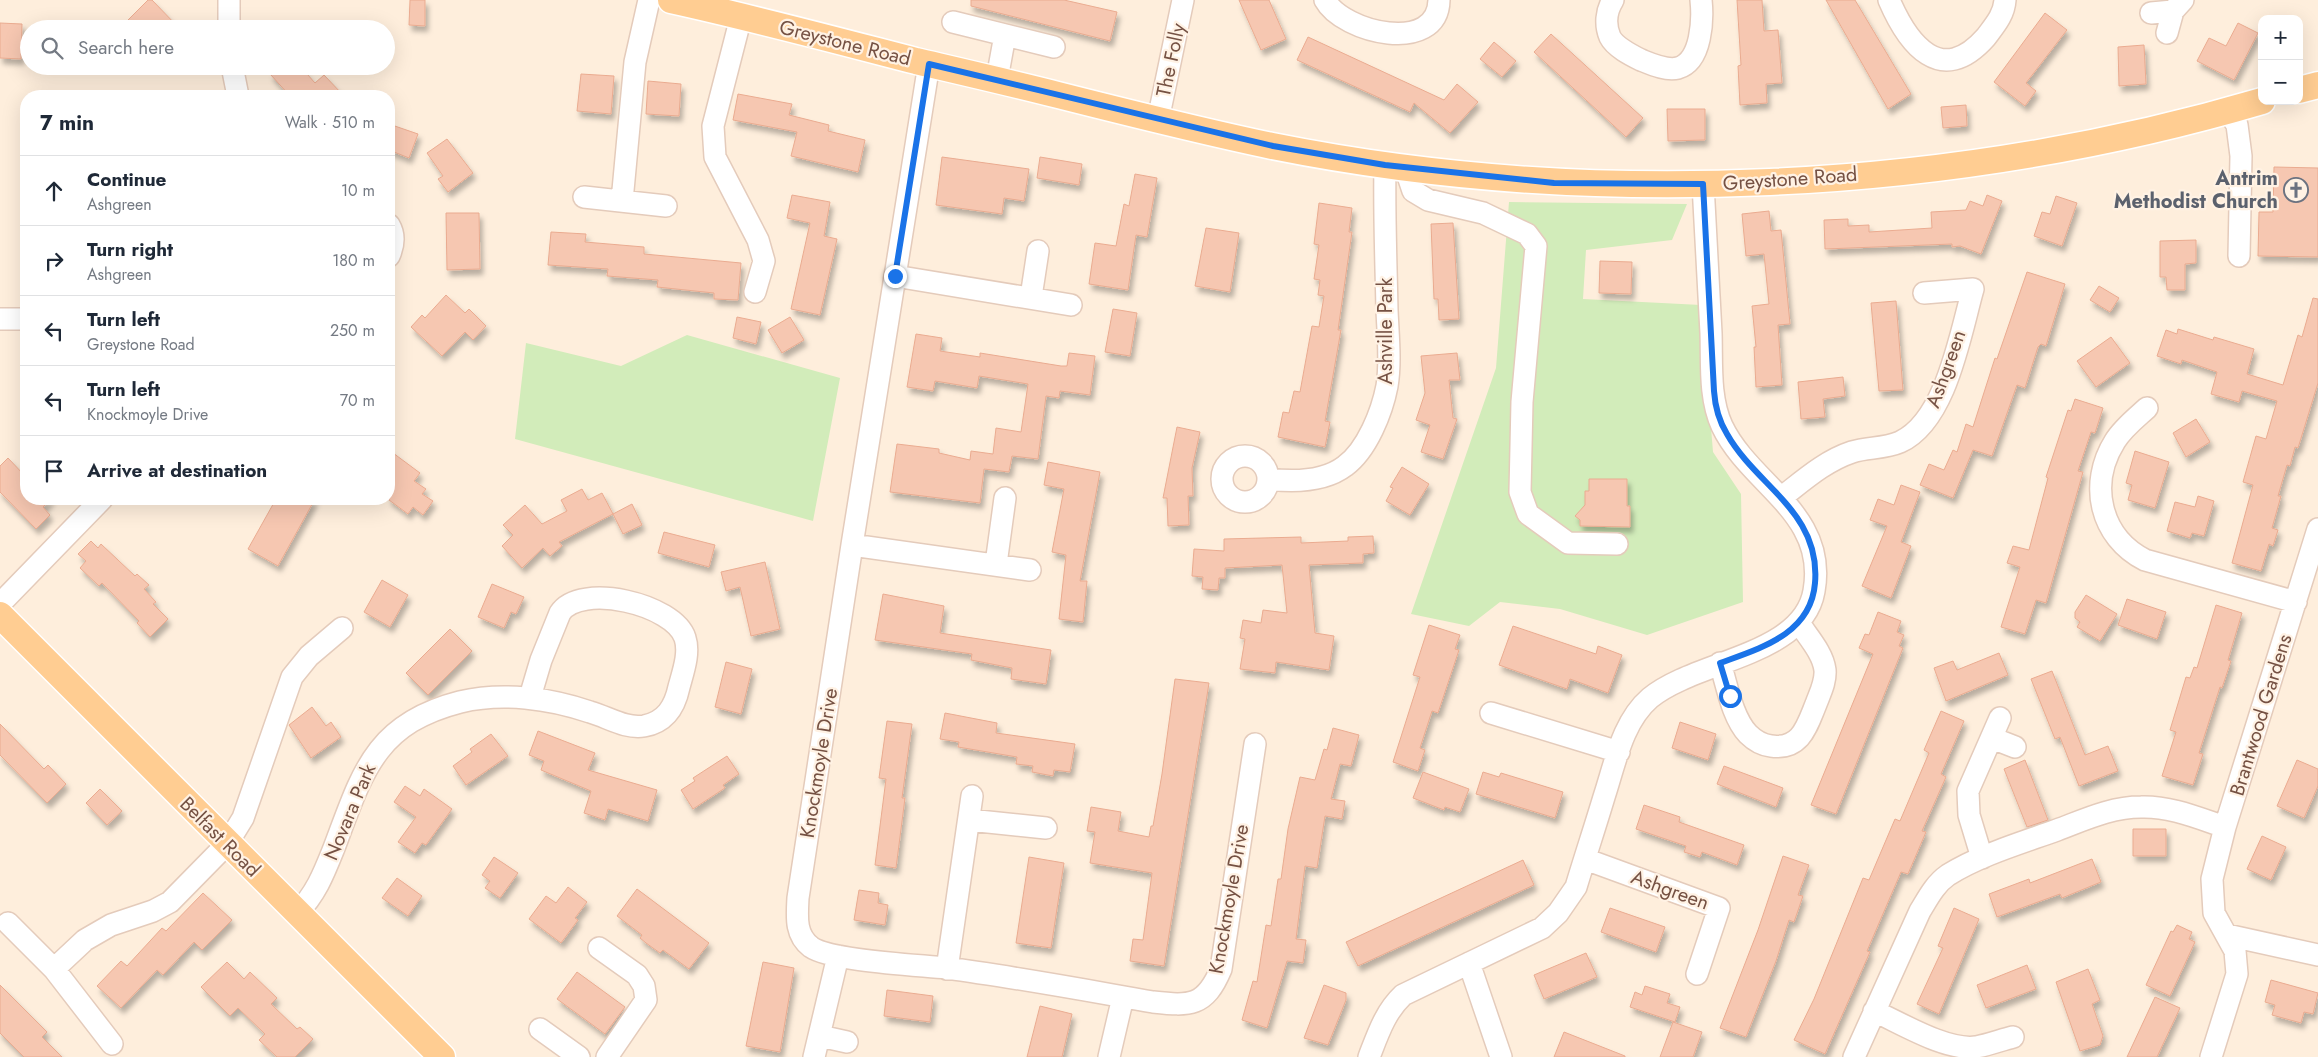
<!DOCTYPE html>
<meta charset="utf-8">
<style>
body{margin:0;font-family:Jost,sans-serif;background:#f6f6f7;color:#1f2937}
.controls{position:absolute;right:15px;top:15px;display:grid;overflow:hidden;border-radius:10px;box-shadow:0 5px 20px #0002}
.controls button{width:45px;height:45px;display:grid;place-items:center;padding:0;border:0;border-bottom:1px solid #e0e1e3;background:#fff;color:#1f2937;font:25px sans-serif}
.stop{position:absolute;width:15px;height:15px;margin:-11px;border:4px solid #1a73e8;border-radius:50%;background:#fff}
.stop.end{background:#1a73e8;border-color:#fff;box-shadow:0 1px 5px #0008}
.list{margin:0;padding:0;list-style:none}
h2{display:flex;justify-content:space-between;align-items:center;height:65px;margin:0;padding:0 20px;font-size:21px}
h2 small{font-size:16px;font-weight:400;color:#747a83}
.list li{display:grid;grid-template-columns:32px 1fr auto;gap:15px;align-items:center;box-sizing:border-box;height:70px;padding:0 20px;border-top:1px solid #e0e1e3}
.list b{display:block;font-size:19px;white-space:nowrap}
.list p{margin:0;font-size:16px;white-space:nowrap;color:#747a83}
.list em{font-size:16px;font-style:normal;color:#747a83}
.icon{flex:none;width:28px;height:28px;fill:none;stroke:currentColor;stroke-width:2;stroke-linecap:round;stroke-linejoin:round}
.map{position:relative;flex:none;width:2318px;height:1057px;overflow:hidden}
.search{position:absolute;background:#fff;box-shadow:0 5px 20px #0002;left:20px;top:20px;width:375px;height:55px;display:flex;align-items:center;gap:12px;box-sizing:border-box;padding:0 18px;border-radius:28px;color:#747a83;font-size:19px}
.panel{position:absolute;background:#fff;box-shadow:0 5px 20px #0002;left:20px;top:90px;width:375px;height:415px;border-radius:20px}
.map>svg:first-child{display:block}
.green{fill:#d2ecba}
.building{fill:#f6c7b1;stroke:#eaab90;filter:url(#shadow)}
.lines{fill:none;stroke-linecap:round;stroke-linejoin:round}
.minor-casing{stroke:#e4cbbb;stroke-width:24}
.major-casing{stroke:#fff;stroke-width:29}
.minor{stroke:#fff;stroke-width:21}
.major{stroke:#ffcd92;stroke-width:26}
.route{stroke:#1a73e8;stroke-width:6}
.labels{text-anchor:middle;dominant-baseline:central;stroke-width:4.5;stroke-linejoin:round;paint-order:stroke}
.street-label{font-size:20px;fill:#755143;stroke:#fff2e4}
.worship-label{font-size:20px;font-weight:bold;fill:#5b616d;stroke:#fff2e4;text-anchor:end}
</style>
<div class="map">
<svg width="2318" height="1057" viewBox="0 0 2318 1057">
<defs>
<filter id="shadow"><feDropShadow dx="3" dy="5.5" stdDeviation="2.5" flood-color="#0004"/></filter>
</defs>
<rect width="100%" height="100%" fill="#feeedc"/>
<path class="green" d="M1509,202L1687,204L1672,240L1586,250L1583,299L1701,305L1713,452L1741,494L1743,602L1647,635L1560,609L1500,602L1469,626L1411,614L1496,368Z
M687,335L840,378L813,521L515,439L526,343L621,366Z"/>
<path class="building" d="M148,0H152L180,29H119Z
M410,0H425V26L409,25Z
M971,0H1064L1117,12L1110,41L971,6Z
M1239,0H1269L1286,39L1261,50Z
M1737,0H1762L1764,31L1778,30L1782,83L1766,84L1767,103L1740,105L1738,66L1741,65Z
M1826,0H1855L1911,94L1888,109Z
M2045,13L2067,30L2026,83L2036,91L2025,106L1994,82Z
M0,23L22,24L21,59L0,58Z
M2238,23L2258,33L2234,80L2197,61L2209,38L2226,46Z
M1551,34L1643,118L1626,137L1534,52Z
M1308,37L1444,100L1457,84L1478,102L1450,133L1414,103L1410,112L1297,60Z
M1494,42L1516,61L1502,77L1480,59Z
M2144,45L2146,84L2119,86L2118,47Z
M279,66H300L315,83L324,75L344,96H290L270,74Z
M581,74L614,76L611,114L577,111Z
M648,81L681,84L679,116L646,114Z
M738,94L792,104L789,115L829,125L828,131L865,140L858,172L791,156L797,132L733,120Z
M1966,105L1967,126L1943,128L1941,107Z
M1667,109H1705V140L1668,141Z
M389,124L418,134L409,158L389,150Z
M447,139L473,173L448,192L438,179L443,176L427,153Z
M942,157L1029,169L1024,201L1004,198L1002,214L936,205Z
M1040,157L1082,164L1079,185L1037,178Z
M2274,167L2318,168V257L2258,256L2259,212H2273Z
M1135,174L1157,178L1147,237L1136,235L1128,290L1089,284L1095,243L1116,246L1124,204L1129,206Z
M792,195L830,202L824,236L837,239L820,315L791,309L810,223L787,218Z
M1987,195L2002,201L1981,254L1960,246L1952,247V244L1825,249L1824,220L1848,219V226L1869,225V232L1932,228L1931,212L1966,210L1970,201L1983,206Z
M2056,196L2077,203L2062,246L2034,236L2042,212L2050,214Z
M1319,203L1352,208L1349,232H1352L1338,330H1341L1325,421L1330,422L1325,447L1278,437L1283,412L1289,413L1294,391L1300,392L1312,326L1319,327L1324,296L1318,295L1320,280L1314,279L1319,245L1314,244Z
M1769,211L1771,231L1781,230L1790,324L1778,325L1782,385L1756,387L1754,347H1756L1752,306L1769,304L1764,254L1746,256L1742,214Z
M446,213H479L480,269L447,270Z
M1453,223L1459,319L1439,320L1438,299H1434L1431,224Z
M1206,228L1239,233L1230,292L1195,286Z
M551,232L586,234L585,242L644,247V254L741,263L738,300L714,299V293L657,287L658,280L607,276L608,269L548,265Z
M2196,240V263L2185,264V290H2167L2166,277H2160V241Z
M1600,261L1632,262L1631,294L1599,293Z
M2027,272L2065,284L2046,346L2041,344L2038,347L2025,388L2017,385L1992,456L1973,450L1953,498L1920,485L1929,464L1944,470L1953,450L1957,452L1966,424L1973,427L1995,358L1997,359Z
M2099,286L2119,298L2110,312L2090,300Z
M446,295L465,313L469,309L486,326L473,340L465,332L442,356L411,327L422,315L425,318Z
M2313,298L2318,299V383L2298,448L2295,447L2290,466L2287,465L2278,496H2281L2272,528L2278,530L2273,546L2269,544L2261,571L2232,563L2253,485L2243,482L2256,436L2266,439L2277,401L2242,391L2239,402L2211,394L2217,372L2182,360L2181,364L2157,356L2166,330L2177,334L2178,329L2213,340L2214,337L2254,349L2247,374L2283,385L2298,335L2302,337Z
M1896,301L1903,390L1879,391L1871,303Z
M1113,309L1137,313L1130,356L1105,352Z
M737,317L761,322L756,344L733,338Z
M790,317L804,340L782,353L768,330Z
M916,334L942,338L940,351L980,357V353L1061,366H1067L1069,353L1095,356L1090,395L1060,391L1059,398L1046,396L1038,459L1012,456L1009,472L984,469L980,503L890,492L897,444L939,449V453L970,460L971,451L993,454L996,428L1021,432L1028,384L979,376L977,388L935,381L933,391L907,387Z
M2111,337L2130,363L2096,387L2077,361Z
M1457,353L1460,380H1449L1453,418L1457,419L1443,459L1421,452L1430,425L1416,420L1425,393L1421,356Z
M1843,377L1845,396L1823,399L1825,417L1801,419L1798,382Z
M2075,399L2103,408L2095,433L2091,432L2078,471L2083,472L2046,603L2036,600L2025,634L2001,627L2020,567L2007,563L2013,546L2029,550L2048,478L2046,477L2068,410L2071,411Z
M2196,419L2210,442L2186,457L2173,433Z
M1177,427L1200,432L1192,468L1193,496H1188L1189,525L1168,526L1167,498H1163Z
M389,450L420,473L414,481L426,489L422,494L433,501L423,515L413,507L408,514L389,500Z
M2135,451L2169,462L2155,508L2128,500L2132,485L2126,483Z
M8,458L26,477V499H52L43,507L50,515L36,529L0,492V466Z
M1048,462L1100,472L1080,581H1087L1083,622L1059,619L1066,555L1052,552L1064,489L1044,485Z
M1402,467L1429,484L1410,515L1386,501L1393,488L1390,487Z
M1589,479H1627V506H1630V527L1580,526V520L1575,516L1585,505V491H1589Z
M1901,485L1920,492L1901,542L1911,546L1891,598L1862,586L1887,526L1870,520L1878,499L1894,505Z
M582,489L588,500L602,493L613,514L559,542L562,546L550,556L543,548L522,568L502,546L513,535L503,525L525,505L542,524L567,511L561,500Z
M2198,496L2214,501L2204,536L2192,533L2190,538L2167,531L2175,502L2195,507Z
M276,499H315L278,566L248,549Z
M632,504L642,525L623,534L613,514Z
M664,532L715,545L709,567L658,553Z
M1373,536L1374,553L1363,554V563L1309,565L1315,633L1334,636L1329,670L1276,662L1275,673L1240,669L1245,639L1240,638L1243,620L1261,623L1263,610L1287,613L1282,565L1225,568V578H1219L1218,590L1202,589L1203,577L1192,576L1194,549L1224,551V539L1301,537V543L1348,541V537Z
M91,541L98,548L101,544L135,576L137,574L149,585L144,589L156,602L153,604L168,619L150,637L137,623L139,621L102,583L99,586L80,568L86,561L78,554Z
M765,562L780,629L751,636L740,587L726,591L721,572Z
M382,580L408,595L390,627L364,612Z
M492,584L524,597L516,614L511,612L504,628L478,617Z
M883,594L944,606L940,633L1051,650L1046,684L1011,679L1012,668L971,660L972,654L875,640Z
M2086,595L2117,614L2100,641L2077,627L2080,622L2075,618V612Z
M2127,599L2166,612L2157,639L2118,625Z
M2216,605L2242,613L2228,660L2231,661L2222,688L2220,687L2199,753L2203,754L2193,785L2162,776L2176,732L2170,730L2186,677L2190,678L2194,667L2197,668Z
M1878,612L1901,621L1897,632L1904,635L1899,646L1903,648L1836,814L1811,805L1873,654L1859,648L1865,634L1869,635Z
M1429,625L1460,635L1455,649L1459,650L1438,713L1432,711L1420,748L1425,750L1418,771L1393,762L1420,677L1413,675Z
M1513,626L1596,654L1598,646L1622,655L1608,693L1570,679L1567,689L1499,665Z
M450,629L472,651L428,695L406,673Z
M1999,653L2008,675L1946,701L1934,668L1953,661L1957,670Z
M726,662L752,669L741,714L715,707Z
M2052,671L2085,755L2108,746L2118,771L2079,786L2060,737L2055,739L2031,679Z
M1175,679L1209,683L1164,966L1130,961L1133,939L1143,940L1152,873L1090,863L1095,832L1087,831L1091,807L1121,812L1118,831L1149,837L1151,826H1153L1162,774Z
M312,707L326,726L331,722L341,737L311,758L289,725Z
M1941,711L1964,721L1941,774L1946,777L1922,831L1926,832L1908,874L1901,872L1867,951L1870,952L1825,1054L1794,1040L1814,999L1863,878L1869,880L1895,819L1900,821L1929,753L1924,750Z
M945,713L997,723L996,733L1075,744L1070,772L1054,770L1053,776L1032,772L1033,766L1016,764L1017,757L958,747L959,742L940,739Z
M887,721L912,724L902,798H905L896,868L875,865L886,779L879,778Z
M1680,722L1716,734L1708,760L1672,748Z
M0,724L44,769L48,765L66,784L47,803L0,755Z
M1333,728L1359,735L1351,766L1340,764L1331,799L1345,801L1342,819L1325,816L1317,868L1305,866L1296,939L1306,940L1303,963L1287,961L1267,1028L1242,1020L1253,981L1257,982L1266,925L1271,926L1278,879H1281L1288,829L1300,777L1315,780L1324,749L1327,750Z
M538,731L595,753L588,770L657,790L648,821L608,809L605,820L584,813L591,791L541,770L544,761L529,755Z
M491,734L508,756L466,785L453,766L472,752L470,749Z
M727,756L739,774L723,785L725,788L693,809L681,790L695,781L693,778Z
M2025,760L2048,820L2027,827L2004,769Z
M2297,760L2318,769V786L2304,818L2277,806Z
M1724,766L1783,788L1776,807L1717,784Z
M1423,772L1469,789L1460,812L1445,807L1444,810L1413,798Z
M1483,772L1499,777L1501,773L1563,792L1555,818L1476,794Z
M405,786L420,796L424,789L452,809L426,845L422,843L415,853L398,842L416,817L394,802Z
M100,789L122,811L107,825L86,803Z
M1644,805L1680,817L1679,822L1744,845L1737,865L1702,852L1700,857L1684,852L1686,846L1636,829Z
M2133,829H2166V856H2133Z
M2262,836L2286,847L2271,880L2247,869Z
M1783,856L1809,865L1798,895L1803,896L1794,922L1789,920L1776,961L1746,1037L1720,1028L1758,930Z
M494,857L518,873L500,898L485,888L490,881L482,875Z
M1029,857L1064,863L1051,948L1016,943Z
M2092,859L2101,882L2062,898L2060,894L1997,917L1989,894L2029,879L2030,883Z
M1523,860L1534,885L1358,966L1346,942Z
M397,878L422,896L408,916L382,898Z
M568,887L587,902L575,918L578,920L561,943L529,919L546,896L556,903Z
M637,889L709,943L689,969L663,950L660,953L646,943L640,938L642,935L617,916Z
M859,890L879,893L878,903L888,905L885,925L854,920Z
M203,893L232,920L202,950L194,942L163,975L157,970L121,1008L97,986L121,961L127,966L162,928L166,931Z
M1610,908L1665,927L1656,952L1601,932Z
M1954,908L1979,919L1939,1014L1917,1004L1943,948L1938,946Z
M2177,925L2192,932L2189,939L2195,942L2170,996L2146,985L2171,931L2173,932Z
M1586,953L1597,977L1544,999L1534,975Z
M227,962L244,979L250,972L277,998L271,1004L297,1029L300,1027L313,1039L295,1057H277L259,1040L265,1034L238,1008L230,1016L201,987Z
M763,962L794,968L780,1052L746,1046Z
M2027,965L2036,989L1986,1008L1977,985Z
M2088,969L2100,1000L2092,1004L2103,1036L2100,1045L2080,1051L2056,982Z
M577,972L625,1007L605,1034L557,999Z
M2271,980L2318,993L2313,1014L2304,1012L2301,1023L2272,1015L2275,1005L2265,1002Z
M0,985L47,1032L42,1037L62,1057H24L0,1033Z
M1324,985L1346,993V1000L1328,1045L1304,1038Z
M1645,986L1670,994L1667,1003L1680,1007L1675,1022L1630,1007L1635,992L1642,995Z
M887,990L933,996L930,1022L884,1016Z
M2155,997L2180,1008L2157,1057H2127Z
M1040,1006L1072,1014L1062,1057H1027Z
M1673,1022L1702,1032L1693,1057H1660Z
M1564,1032L1625,1056V1057H1554Z"/>
<g class="lines">
<defs>
<path id="minor" d="M229,0V29
M1325,0C1343,33 1438,55 1439,0
M1613,0C1606,11 1605,25 1610,37C1615,47 1631,55 1641,60C1651,64 1666,71 1678,68C1702,61 1703,19 1701,0
M1889,0C1908,44 1941,88 1986,37C1995,25 2004,15 2005,0
M2151,13L2173,11
M741,17L713,126L715,157L758,240L764,261L755,292
M953,22L1054,47
M2167,33L2173,11L2183,0
M929,64L852,545L798,898C797,917 795,935 811,947C831,961 918,965 946,968C1015,977 1084,990 1153,1002C1190,1006 1205,1007 1221,969L1255,744
M232,66L238,96
M997,79L1005,35
M2228,111L2237,125L2241,156L2239,256
M1158,120L1183,0
M1405,167L1413,191L1428,200L1483,213L1527,234L1536,246L1522,402L1520,492L1528,514L1568,543L1617,544
M584,197L666,206
M622,201L635,62L649,0
M389,225C395,235 394,245 389,256
M895,276L1071,305
M1031,297L1038,251
M0,319H26
M2147,408C2136,418 2123,428 2115,441C2088,484 2100,537 2145,560L2296,602
M1222 479a23 23 0 1 1 46 0a23 23 0 1 1-46 0Z
M1268,479C1293,482 1324,482 1345,466C1367,450 1382,412 1387,386C1391,362 1388,335 1387,310C1386,261 1384,213 1385,165
M1782,497C1804,480 1825,461 1852,452C1867,447 1884,449 1900,442C1946,421 1960,335 1973,289L1924,293
M852,545L1030,570
M996,564L1005,498
M0,604L102,499
M1720,663C1727,685 1732,717 1748,734C1755,741 1762,745 1771,746C1801,750 1807,726 1816,704C1820,693 1826,682 1825,670C1823,653 1808,637 1799,623
M1491,713L1619,752
M1992,738L2015,747
M969,820L1046,828
M1982,858L1969,815L1968,791L2000,718
M1585,859L1719,908L1697,974
M297,913C316,894 324,873 334,848C362,774 374,724 460,702C502,692 549,698 590,712C608,717 625,729 644,726C666,722 675,706 679,687C683,672 690,653 685,638C674,604 580,582 560,613L541,660L530,697
M8,923L54,969L112,1044
M2227,935L2318,955
M599,948L637,975L644,986L646,1000L607,1057
M1469,963L1501,1057
M54,969L85,940L111,925L153,911L170,902L227,844L243,818L292,677L309,656L342,628
M947,969L972,796
M1874,1011C1901,1023 1946,1051 1976,1047C1988,1045 2001,1040 2013,1037
M540,1029L579,1057
M820,1036L847,1042
M814,1057L838,956
M1109,1057L1123,997
M1369,1057C1378,1034 1385,1012 1403,995L1542,928L1558,913L1576,887C1585,857 1595,827 1604,797C1615,764 1622,722 1650,698C1696,660 1803,656 1814,591C1828,513 1750,485 1722,426C1709,398 1712,363 1711,333C1708,284 1706,234 1703,184
M1854,1057L1920,911C1928,898 1935,884 1948,875C1980,855 2021,843 2057,830C2084,820 2111,807 2141,807C2170,806 2198,818 2225,827
M2211,1057L2237,974L2235,951L2214,913L2212,879L2225,827L2318,529"/>
<path id="major" d="M671,0C753,18 835,40 916,61C963,72 1011,83 1058,95C1129,113 1200,131 1272,146C1591,210 1950,193 2262,101
M2299,90L2318,85
M0,615L442,1057"/>
</defs>
<use href="#minor" class="minor-casing"/>
<use href="#major" class="major-casing"/>
<use href="#minor" class="minor"/>
<use href="#major" class="major"/>
</g>
<g class="lines">
<path class="route" d="M895,276L929,64L1273,146L1385,165L1554,183L1703,184L1714,391C1715,406 1719,421 1727,434C1757,487 1821,512 1815,583C1811,634 1761,648 1720,663L1730,696"/>
</g>
<defs>
<symbol id="church-ring" viewBox="-11 -11 22 22"><circle r="9.5" fill="#fff2e4" stroke="#6b7280" stroke-width="1.5"/><path d="M-1.2-6h2.4v3.5h3.3v2.4h-3.3V6h-2.4V-.1h-3.3v-2.4h3.3Z" fill="#6b7280"/></symbol>
</defs>
<g fill-rule="evenodd">
<use href="#church-ring" x="2282" y="176" width="28" height="28"/>
</g>
<g class="labels">
<g class="street-label">
<text transform="translate(845 43) rotate(14)">Greystone Road</text>
<text transform="translate(1171 60) rotate(-78)">The Folly</text>
<text transform="translate(1790 179) rotate(-4)">Greystone Road</text>
<text transform="translate(1385 331) rotate(-90)">Ashville Park</text>
<text transform="translate(1946 369) rotate(-70)">Ashgreen</text>
<text transform="translate(2261 715) rotate(-73)">Brantwood Gardens</text>
<text transform="translate(819 763) rotate(-81)">Knockmoyle Drive</text>
<text transform="translate(350 812) rotate(-67)">Novara Park</text>
<text transform="translate(220 837) rotate(45)">Belfast Road</text>
<text transform="translate(1670 890) rotate(20)">Ashgreen</text>
<text transform="translate(1229 899) rotate(-80)">Knockmoyle Drive</text>
</g>
<g class="worship-label">
<text x="2278" y="178">Antrim<tspan x="2278" dy="23">Methodist Church</tspan></text>
</g>
</g>
</svg>
<div class="controls">
<button>+</button>
<button>−</button>
</div>
<div class="stop" style="left:1730px;top:696px"></div>
<div class="stop end" style="left:895px;top:276px"></div>
<div class="search"><svg class="icon" aria-label="search" viewBox="0 0 24 24"><circle cx="10" cy="10" r="6"/><path d="M15 15l6 6"/></svg>Search here</div>
<section class="panel">
<h2>7 min<small>Walk · 510 m</small></h2>
<ul class="list">
<li><svg class="icon" aria-label="ahead" viewBox="0 0 24 24"><path d="M12 20V5M6 11l6-6 6 6"/></svg><div><b>Continue</b><p>Ashgreen</p></div><em>10 m</em></li>
<li><svg class="icon" aria-label="right" viewBox="0 0 24 24"><path d="M7 20v-9h11M14 6l5 5-5 5"/></svg><div><b>Turn right</b><p>Ashgreen</p></div><em>180 m</em></li>
<li><svg class="icon" aria-label="left" viewBox="0 0 24 24"><path d="M17 20v-9H6M10 6l-5 5 5 5"/></svg><div><b>Turn left</b><p>Greystone Road</p></div><em>250 m</em></li>
<li><svg class="icon" aria-label="left" viewBox="0 0 24 24"><path d="M17 20v-9H6M10 6l-5 5 5 5"/></svg><div><b>Turn left</b><p>Knockmoyle Drive</p></div><em>70 m</em></li>
<li><svg class="icon" aria-label="arrive" viewBox="0 0 24 24"><path d="M6 21V4h12l-3 4 3 4H6"/></svg><div><b>Arrive at destination</b></div></li>
</ul>
</section>
</div>
